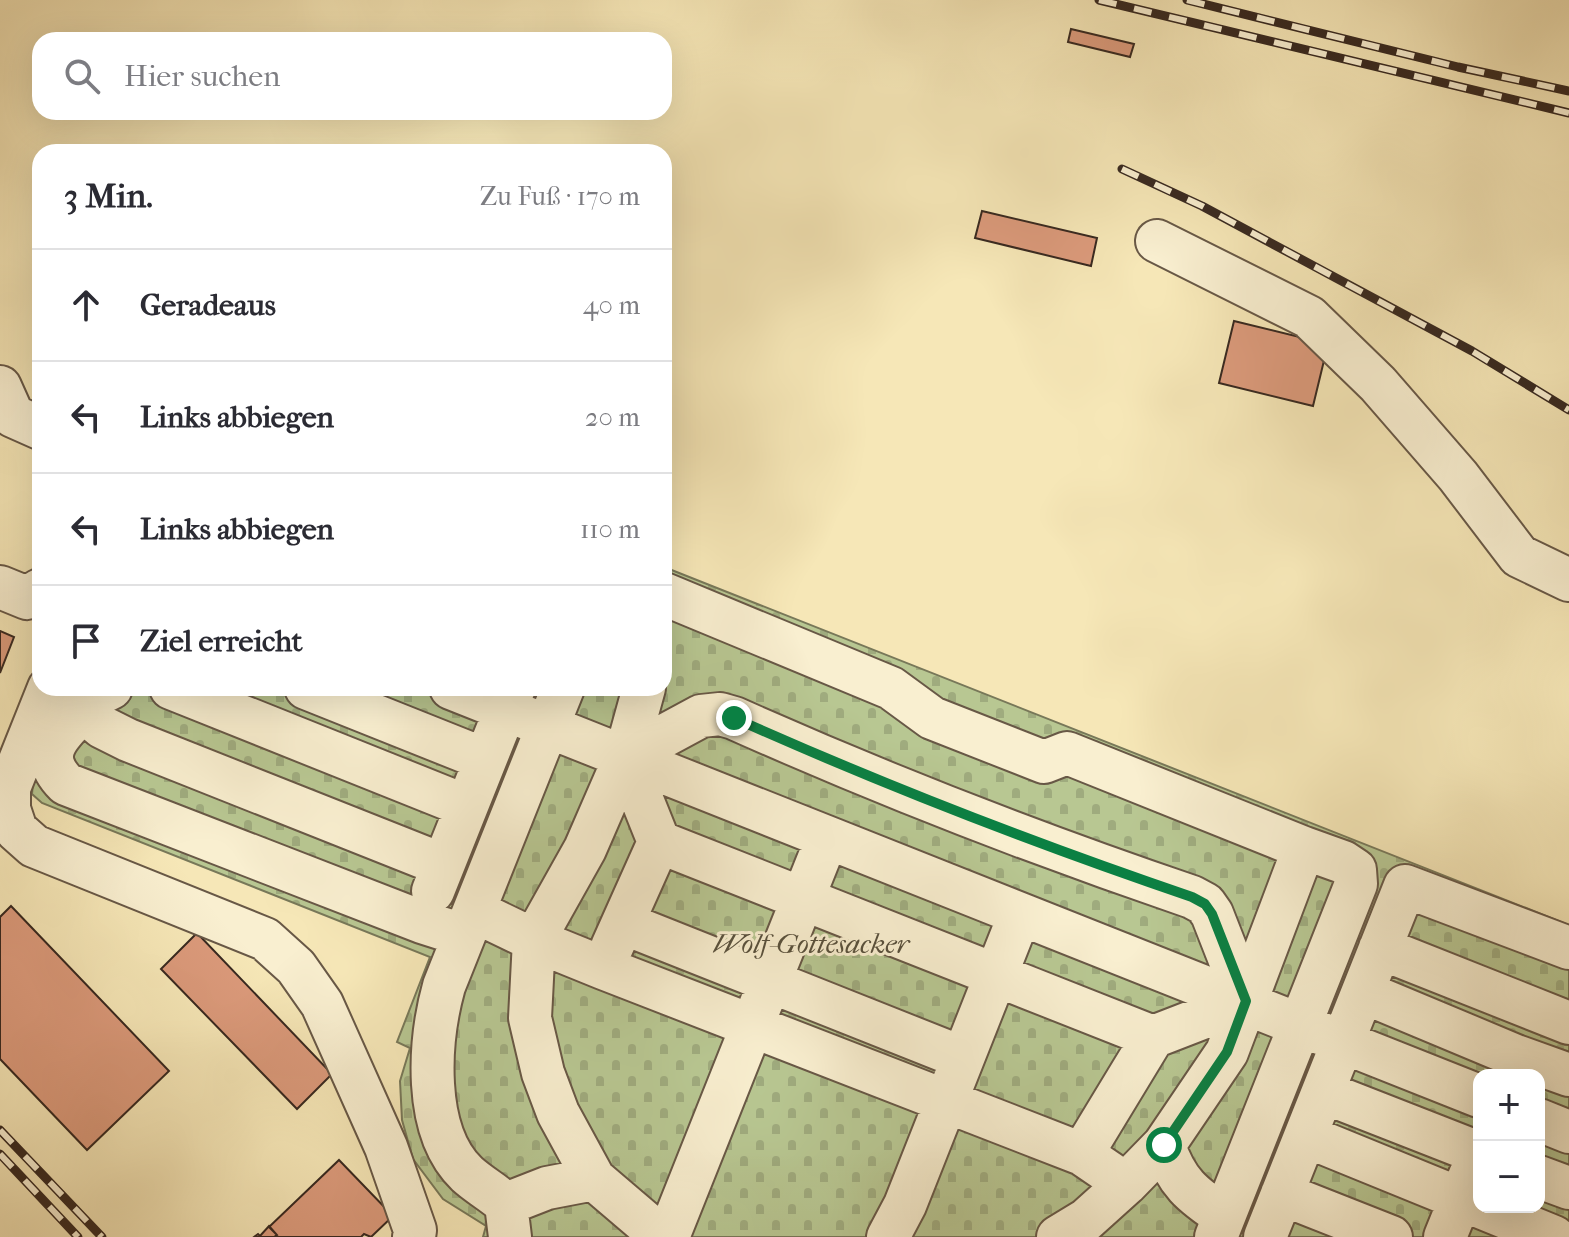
<!DOCTYPE html>
<html lang="de">
<meta charset="utf-8">
<style>
body{margin:0;font-family:"IM FELL French Canon",serif;background:#f7f7f7;color:#2b2b33}
.controls{position:absolute;right:24px;bottom:24px;display:grid;overflow:hidden;border-radius:16px;box-shadow:0 8px 32px #0002}
.controls button{width:72px;height:72px;display:grid;place-items:center;padding:0;border:0;border-bottom:2px solid #e1e1e2;background:#fff;color:#2b2b33;font:40px sans-serif}
.stop{position:absolute;width:24px;height:24px;margin:-18px;border:6px solid #0b8043;border-radius:50%;background:#fff}
.stop.end{background:#0b8043;border-color:#fff;box-shadow:0 2px 8px #0008}
.list{margin:0;padding:0;list-style:none}
h2{display:flex;justify-content:space-between;align-items:center;height:104px;margin:0;padding:0 32px;font-size:34px}
h2 small{font-size:26px;font-weight:400;color:#7c7c81}
.list li{display:grid;grid-template-columns:52px 1fr auto;gap:24px;align-items:center;box-sizing:border-box;height:112px;padding:0 32px;border-top:2px solid #e1e1e2}
.list b{display:block;font-size:30px;white-space:nowrap}
.list em{font-size:26px;font-style:normal;color:#7c7c81}
.icon{flex:none;width:44px;height:44px;fill:none;stroke:currentColor;stroke-width:2;stroke-linecap:round;stroke-linejoin:round}
.map{position:relative;flex:none;width:1569px;height:1237px;overflow:hidden}
.search{position:absolute;background:#fff;box-shadow:0 8px 32px #0002;left:32px;top:32px;width:640px;height:88px;display:flex;align-items:center;gap:20px;box-sizing:border-box;padding:0 28px;border-radius:24px;color:#7c7c81;font-size:30px}
.panel{position:absolute;background:#fff;box-shadow:0 8px 32px #0002;left:32px;top:144px;width:640px;height:552px;border-radius:24px}
.map>svg:first-child{display:block}
.cemetery{fill:url(#cemetery-stones);stroke:#787859;stroke-width:2;fill-rule:evenodd}
.building{fill:#db9a7b;stroke:#382920;stroke-width:2}
.lines{fill:none;stroke-linecap:round;stroke-linejoin:round}
.minor-casing{stroke:#685846;stroke-width:46}
.minor{stroke:#f9efd0;stroke-width:42}
.rail-casing{stroke:#382920;stroke-width:9}
.rail{stroke:#f9efd0;stroke-width:6;stroke-dasharray:18;stroke-linecap:butt}
.route{stroke:#0b8043;stroke-width:10}
.labels{text-anchor:middle;dominant-baseline:central;stroke-width:6;stroke-linejoin:round;paint-order:stroke}
.park-label{font-size:28px;font-style:italic;fill:#58503c;stroke:#f9efd0}
</style>
<div class="map">
<svg width="1569" height="1237" viewBox="0 0 1569 1237">
<defs>
<pattern id="cemetery-stones" width="16" height="16" patternUnits="userSpaceOnUse" patternTransform="scale(2)"><rect width="16" height="16" fill="#b8c792"/><path d="M2 7V4a2 2 0 0 1 4 0v3zM10 15v-3a2 2 0 0 1 4 0v3z" fill="#9fab7e"/></pattern>
</defs>
<rect width="100%" height="100%" fill="#f6e7b7"/>
<filter id="stains"><feTurbulence type="fractalNoise" baseFrequency=".0025" numOctaves="4"/><feColorMatrix values="0 0 0 0 .2 0 0 0 0 .09 0 0 0 0 .02 0 0 0 .5 -.17"/></filter>
<radialGradient id="worn" r=".72"><stop offset=".6" stop-color="#630" stop-opacity="0"/><stop offset="1" stop-color="#630" stop-opacity=".3"/></radialGradient>
<path class="cemetery" d="M664,567L1569,925V1237H483L486,1226L443,1199L413,1159L402,1120L400,1081L410,1048L397,1042L430,957L42,803L32,794L33,782L70,688H664ZM1479,1075H1539V1207H1479Z"/>
<path class="building" d="M1071,29L1134,44L1130,57L1068,42Z
M982,211L1097,238L1091,266L975,238Z
M1234,321L1328,344L1313,406L1219,383Z
M0,631L14,637L0,673Z
M11,906L169,1071L87,1150L0,1059V917Z
M197,933L332,1074L297,1109L161,969Z
M339,1160L393,1216L371,1237L364,1234L361,1237H274L277,1235L269,1227Z
M269,1226L277,1235L274,1237H254L258,1234L260,1236Z"/>
<g class="lines">
<defs>
<path id="minor" d="M1157,241L1309,317L1378,384L1458,476L1519,556L1569,580
M0,387L13,416L40,428
M0,587L27,598L40,590
M664,594L891,688L932,718L1044,762L1067,753L1304,848
M49,688L9,788V809L16,830L34,846L265,939L296,967L322,1004L386,1147L415,1230L414,1237
M171,688L466,806
M306,688L484,759
M451,688L1479,1096
M644,688L625,757L585,849L534,940L530,1018L543,1073L558,1113L594,1179L662,1237
M83,711L95,696L111,688
M625,757L701,716L720,714L734,718C884,785 1036,844 1192,897L1205,904L1212,914L1246,1001
M625,757L659,842L1153,1037
M443,865L128,740L102,727L83,711C60,734 36,754 66,784L422,922L447,930L466,931
M433,891L514,688
M474,911L534,940L603,968L1082,1154L1126,1184
M623,923L963,1058
M612,947L659,842
M1380,948L1569,1023
M1363,992L1516,1056L1569,1075
M1323,1092L1479,1153
M1539,1120L1569,1132
M1306,1136L1554,1237
M1164,1145C1176,1182 1192,1195 1224,1216
M1082,1154L1153,1037L1246,1001
M1539,1177L1569,1188
M1282,1194L1391,1237
M506,1204L547,1188L594,1179
M510,1237L506,1204C494,1193 479,1185 467,1174C422,1131 429,1040 444,986L563,688
M668,1237L827,838
M888,1237L905,1205L1020,914
M1058,1237L1086,1220L1126,1184L1164,1145L1227,1052L1304,848L1343,862L1355,870L1356,884L1216,1237
M1265,1237L1405,886L1569,948
M1445,1237L1470,1175"/>
</defs>
<use href="#minor" class="minor-casing"/>
<use href="#minor" class="minor"/>
<defs>
<path id="rail" d="M1099,0L1569,113
M1187,0L1458,67L1569,91
M1122,169L1202,206L1472,351L1569,410
M0,1130L102,1237
M0,1154L78,1237"/>
</defs>
<use href="#rail" class="rail-casing"/>
<use href="#rail" class="rail"/>
</g>
<g class="lines">
<path class="route" d="M734,718C884,785 1036,844 1192,897L1205,904L1212,914L1246,1001L1227,1052L1164,1145"/>
</g>
<g class="labels">
<g class="park-label">
<text x="811" y="943">Wolf-Gottesacker</text>
</g>
</g>
<rect width="100%" height="100%" filter="url(#stains)"/>
<rect width="100%" height="100%" fill="url(#worn)"/>
</svg>
<div class="controls">
<button>+</button>
<button>−</button>
</div>
<div class="stop" style="left:1164px;top:1145px"></div>
<div class="stop end" style="left:734px;top:718px"></div>
<div class="search"><svg class="icon" aria-label="search" viewBox="0 0 24 24"><circle cx="10" cy="10" r="6"/><path d="M15 15l6 6"/></svg>Hier suchen</div>
<section class="panel">
<h2>3 Min.<small>Zu Fuß · 170 m</small></h2>
<ul class="list">
<li><svg class="icon" aria-label="ahead" viewBox="0 0 24 24"><path d="M12 20V5M6 11l6-6 6 6"/></svg><div><b>Geradeaus</b></div><em>40 m</em></li>
<li><svg class="icon" aria-label="left" viewBox="0 0 24 24"><path d="M17 20v-9H6M10 6l-5 5 5 5"/></svg><div><b>Links abbiegen</b></div><em>20 m</em></li>
<li><svg class="icon" aria-label="left" viewBox="0 0 24 24"><path d="M17 20v-9H6M10 6l-5 5 5 5"/></svg><div><b>Links abbiegen</b></div><em>110 m</em></li>
<li><svg class="icon" aria-label="arrive" viewBox="0 0 24 24"><path d="M6 21V4h12l-3 4 3 4H6"/></svg><div><b>Ziel erreicht</b></div></li>
</ul>
</section>
</div>
